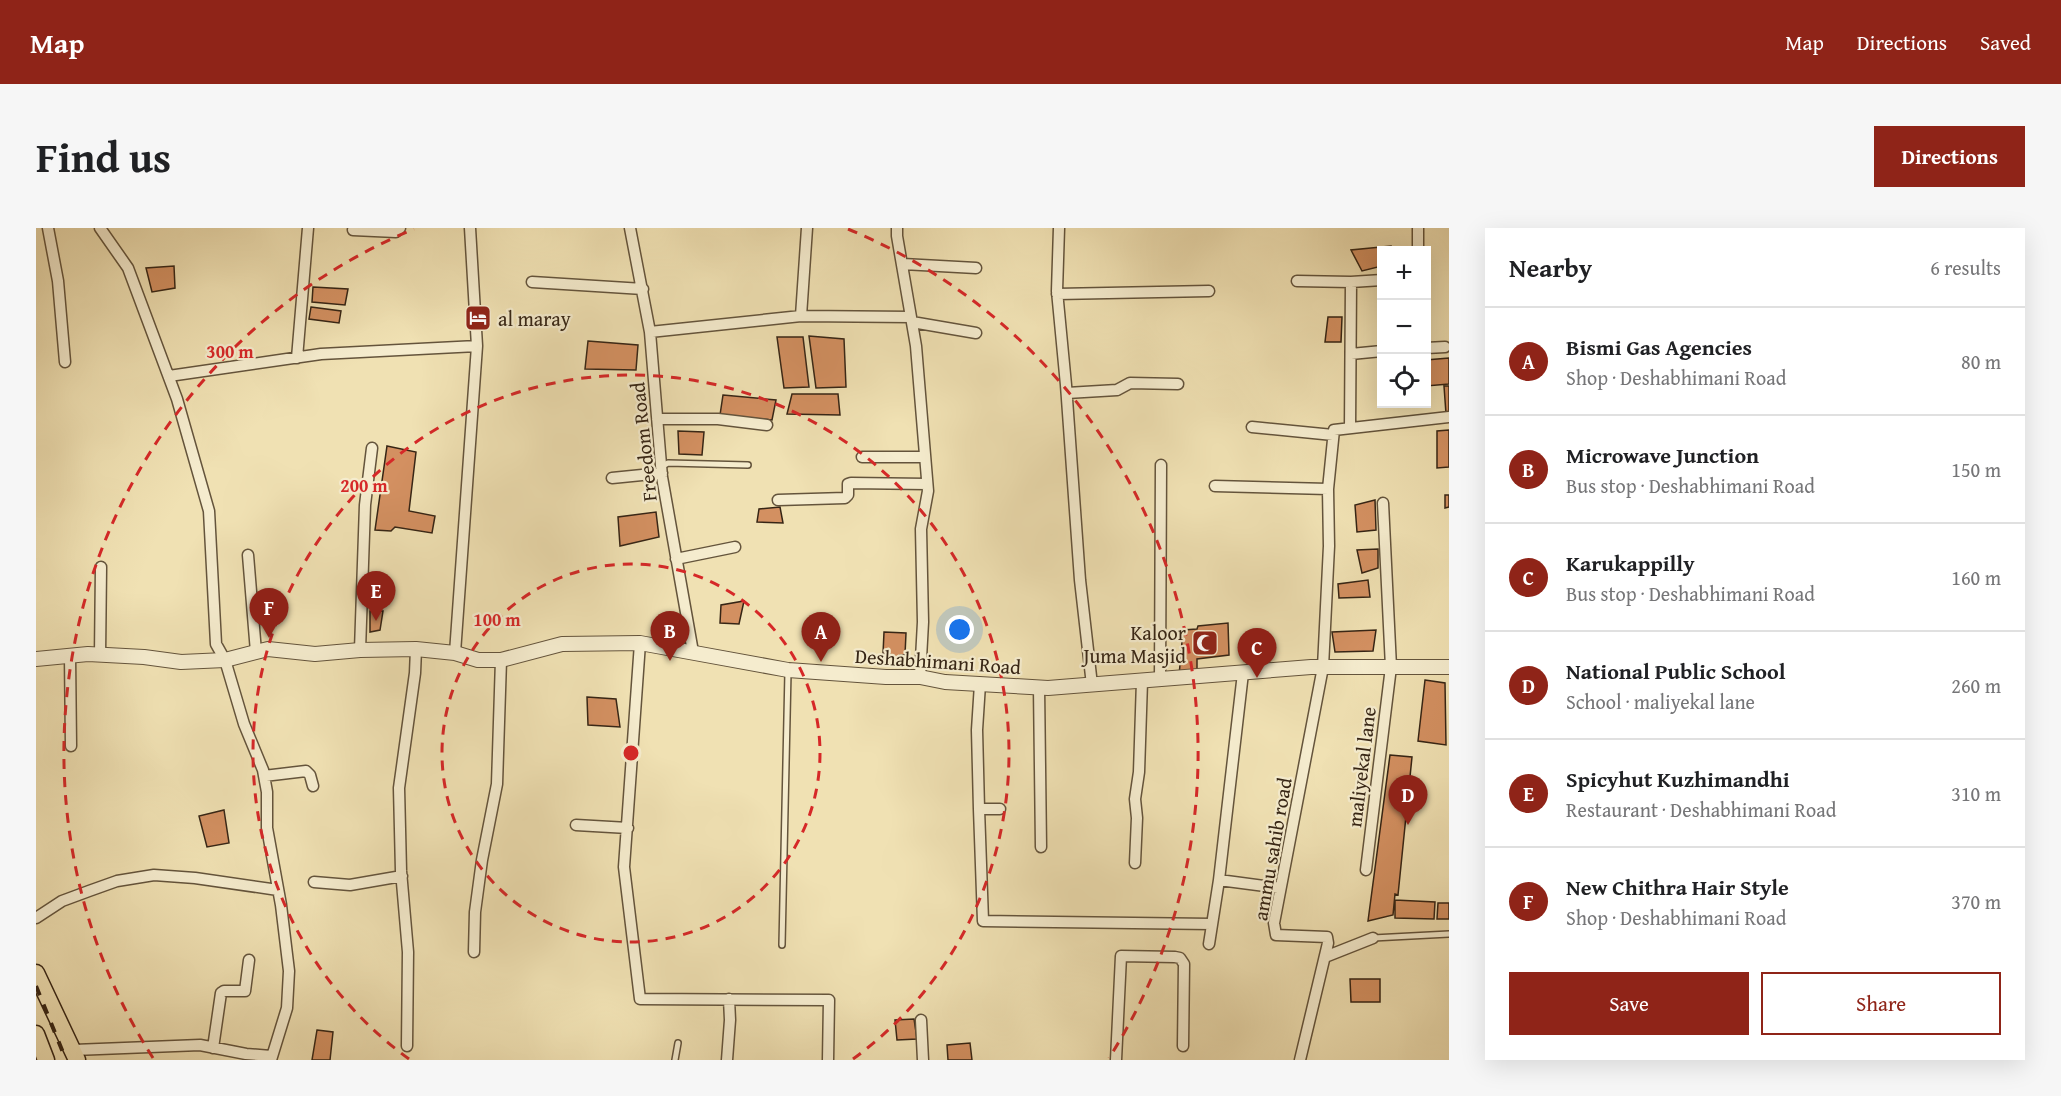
<!DOCTYPE html>
<meta charset="utf-8">
<style>
body{margin:0;font-family:"Gentium Book Plus",serif;background:#f6f6f6;color:#202124}
.controls{position:absolute;right:18px;top:18px;display:grid;overflow:hidden;border-radius:0px;box-shadow:0 6px 24px #0002}
.controls button{width:54px;height:54px;display:grid;place-items:center;padding:0;border:0;border-bottom:2px solid #e0e0e0;background:#fff;color:#202124;font:30px sans-serif}
.you{position:absolute;left:924px;top:402px;width:21px;height:21px;margin:-15px;border:4px solid #fff;border-radius:50%;background:#1a73e8;box-shadow:0 0 0 9px #1a73e833}
.badge{display:grid;place-items:center;width:39px;height:39px;border-radius:50%;background:#8f2418;color:#fff;font-size:20px;font-weight:700}
.pin{position:absolute;translate:-50% -50px;filter:drop-shadow(0 2px 3px #0008)}
.pin::after{content:'';position:absolute;top:32px;width:21px;height:18px;background:inherit;clip-path:polygon(0 0,100% 0,50% 100%)}
.list{margin:0;padding:0;list-style:none}
h2{display:flex;justify-content:space-between;align-items:center;height:78px;margin:0;padding:0 24px;font-size:26px}
h2 small{font-size:20px;font-weight:400;color:#757577}
.list li{display:grid;grid-template-columns:39px 1fr auto;gap:18px;align-items:center;box-sizing:border-box;height:108px;padding:0 24px;border-top:2px solid #e0e0e0}
.list b{display:block;font-size:22px;white-space:nowrap}
.list p{margin:0;font-size:20px;white-space:nowrap;color:#757577}
.list em{font-size:20px;font-style:normal;color:#757577}
.actions{display:flex;gap:12px;padding:18px 24px}
.actions a{flex:1;padding:14px 0;border:2px solid #8f2418;border-radius:0px;text-align:center;font-size:21px;color:#8f2418}
.actions .main{background:#8f2418;color:#fff}
.icon{flex:none;width:33px;height:33px;fill:none;stroke:currentColor;stroke-width:2;stroke-linecap:round;stroke-linejoin:round}
.map{position:relative;flex:none;width:1413px;height:832px;overflow:hidden;border-radius:0px}
header{display:flex;align-items:center;gap:36px;box-sizing:border-box;height:84px;padding:0 30px;background:#8f2418;color:#fff}
header strong{font-size:28px}
nav{display:flex;gap:33px;margin-inline-start:auto;font-size:21px}
.intro{display:flex;align-items:center;justify-content:space-between;box-sizing:border-box;height:144px;padding:0 36px}
h1{margin:0;font-size:42px}
.button{padding:15px 27px;border-radius:0px;background:#8f2418;color:#fff;font-size:21px;font-weight:700}
main{display:flex;gap:36px;padding:0 36px}
aside{flex:1;background:#fff;border-radius:0px;box-shadow:0 6px 24px #0002}
.map>svg:first-child{display:block}
.building{fill:#d39061;stroke:#362515;stroke-width:1.5}
.lines{fill:none;stroke-linecap:round;stroke-linejoin:round}
.service-casing{stroke:#64543c;stroke-width:8}
.minor-casing{stroke:#64543c;stroke-width:13}
.tertiary-casing{stroke:#64543c;stroke-width:16}
.primary-casing{stroke:#362515;stroke-width:19}
.service{stroke:#f5ecce;stroke-width:5}
.minor{stroke:#f5ecce;stroke-width:10}
.tertiary{stroke:#f5ecce;stroke-width:14}
.primary{stroke:#f0e1b3;stroke-width:16}
.rail{stroke:#362515;stroke-width:4;stroke-dasharray:10 10;stroke-linecap:butt}
.ring{fill:none;stroke:#d62828;stroke-width:3;stroke-dasharray:10 8}
.labels{text-anchor:middle;dominant-baseline:central;stroke-width:4.5;stroke-linejoin:round;paint-order:stroke}
.poi-label{font-size:20px;fill:#362515;stroke:#f5ecce;text-anchor:start}
.street-label{font-size:20px;fill:#362515;stroke:#f5ecce}
.centre{fill:#d62828;stroke:#f5ecce;stroke-width:3}
.ring-label{font-size:18px;text-anchor:middle;font-weight:bold;fill:#d62828;stroke:#f5ecce;stroke-width:4.5;stroke-linejoin:round;paint-order:stroke}
</style>
<header>
<strong>Map</strong>
<nav><a>Map</a><a>Directions</a><a>Saved</a></nav>
</header>
<div class="intro"><h1>Find us</h1><a class="button">Directions</a></div>
<main>
<div class="map">
<svg width="1413" height="832" viewBox="0 0 1413 832">
<rect width="100%" height="100%" fill="#f0e1b3"/>
<filter id="stains"><feTurbulence type="fractalNoise" baseFrequency=".00333" numOctaves="4"/><feColorMatrix values="0 0 0 0 .2 0 0 0 0 .09 0 0 0 0 .02 0 0 0 .5 -.17"/></filter>
<radialGradient id="worn" r=".72"><stop offset=".6" stop-color="#630" stop-opacity="0"/><stop offset="1" stop-color="#630" stop-opacity=".3"/></radialGradient>
<path class="building" d="M1355,18V22H1346V38L1326,43L1315,22Z
M138,38L139,60L116,64L110,40Z
M277,59L312,61L309,77L276,74Z
M275,79L305,83L303,95L273,91Z
M1292,89H1306L1305,114H1289Z
M773,108L808,111L810,159L780,160Z
M741,109H767L773,159L748,160Z
M552,113L602,117L600,142L549,141Z
M1413,130V156L1390,158V132Z
M1408,158H1413V186H1410Z
M756,166H802L804,187L751,186Z
M687,167L740,172L736,192L684,187Z
M1413,202V239L1401,240V203Z
M642,203L668,204L666,227L643,226Z
M351,218L380,224L373,283L399,288L396,305L359,299L355,303L339,302Z
M1409,267H1413V279L1409,280Z
M1339,272L1340,302L1321,304L1319,277Z
M744,279L747,295L721,294L723,281Z
M620,284L623,309L584,318L582,289Z
M1342,321V340L1326,345L1321,322Z
M1332,352L1334,369L1303,370L1302,356Z
M708,373L703,396L684,395L685,377Z
M334,383H347L344,402L334,404Z
M1192,395L1193,427L1161,431V444L1143,448L1147,402L1161,401L1162,398Z
M1340,402L1337,423L1299,424L1296,404Z
M848,404L870,405L869,427H864L863,433L854,432V426H847Z
M1389,452L1409,455L1410,517L1382,513Z
M551,469L580,471L584,499L552,497Z
M1354,527L1376,529L1362,667L1359,666L1357,687L1332,693Z
M188,582L193,615L171,619L163,588Z
M1359,672L1399,674L1398,691L1359,690Z
M1402,675H1413V691H1401Z
M1314,751H1344V774H1315Z
M878,791L881,811L861,812L859,792Z
M281,802L297,804L294,832H276Z
M934,815L936,832H912L911,817Z"/>
<g class="lines">
<defs>
<path id="service" d="M625,239L632,235L712,237
M1337,710L1413,706
M746,717L752,444
M639,832L642,815"/>
<path id="minor" d="M12,0L22,53L29,134
M64,0L92,40L141,171L173,283L180,416L189,432L208,496L227,542L231,564V600L245,677L253,743L251,780L235,832
M594,0L614,104L626,249L657,424
M861,0V8L880,118L892,263L885,301L887,394L884,449
M1023,0L1021,63L1030,157L1044,352L1056,457
M1382,0V22
M317,2L360,4L364,0
M867,36L940,40
M1261,53L1315,54
M496,54L607,61
M1021,66L1173,63
M765,88L771,0
M876,94L940,105
M614,104L765,88L875,89
M1390,120L1409,119
M1315,126L1346,123
M261,130L272,0
M133,148L285,126L441,118
M1031,165L1081,162L1094,155L1142,156
M621,191H682L731,197
M1216,199L1297,207
M1314,200L1315,54L1346,52
M826,229H889
M576,250L626,245
M1179,258L1292,261
M742,272L809,270L812,267V256L815,255L891,256
M212,327L220,424
M640,331L699,319
M604,415L588,639L604,771L793,772L792,832
M324,422L329,277L336,220
M419,425L441,118L434,0
M64,427L65,339
M34,428L35,518
M1124,452L1125,237
M1003,459L1005,619
M228,548L270,543L274,547L277,558
M943,581L941,502L944,456
M964,581H943L947,693L1176,696
M540,597L592,600
M1099,635L1101,590L1099,571L1103,544L1106,453
M1330,642L1355,439L1347,275
M1183,652L1207,445
M278,654L314,657L366,648
M0,690L26,673L53,663L81,653L118,647L159,650L242,662
M1173,716L1183,652L1244,660
M438,724L439,684L446,632L461,556L465,432
M1289,729L1337,710
M885,792L887,832
M371,818L372,724L365,643L363,560L379,445L380,421
M177,820L185,765L188,763H209L213,732
M38,822L164,817L210,826L235,828
M691,832L694,792L693,771
M1080,832L1085,728L1139,729L1144,730L1148,736L1147,818
M1264,832L1292,715L1291,709L1240,707L1238,695L1287,439L1293,318L1292,261L1298,202L1413,189"/>
<path id="tertiary" d="M0,431L52,426L108,429L145,434L189,432L232,421L279,426L324,422L380,421L419,425L442,432H465L526,416L604,415L752,442L850,449H884L909,454L1012,460L1275,439H1413"/>
<path id="primary" d="M0,745L41,832
M0,806L10,832"/>
</defs>
<use href="#service" class="service-casing"/>
<use href="#minor" class="minor-casing"/>
<use href="#tertiary" class="tertiary-casing"/>
<use href="#primary" class="primary-casing"/>
<use href="#service" class="service"/>
<use href="#minor" class="minor"/>
<use href="#tertiary" class="tertiary"/>
<use href="#primary" class="primary"/>
<path class="rail" d="M0,758L30,832"/>
</g>
<g class="ring">
<circle cx="595" cy="525" r="189"/>
<path d="M373 831A378 378 0 1 1 817 831"/>
<path d="M117 830A567 567 0 0 1 378 1M812 1A567 567 0 0 1 1073 830"/>
</g>
<defs>
<symbol id="hotel-square" viewBox="-11 -11 22 22"><rect x="-9" y="-9" width="18" height="18" rx="4" fill="#8f2418" stroke="#f5ecce"/><path d="M-6-4.5h1.5V1H6V5H4.5V3h-9V5H-6ZM-4 0a1.8 1.8 0 1 1 3.6 0ZM.5 0V-2.5h3Q6-2.5 6 0Z" fill="#fff"/></symbol>
<symbol id="mosque-square" viewBox="-11 -11 22 22"><rect x="-9" y="-9" width="18" height="18" rx="4" fill="#8f2418" stroke="#f5ecce"/><path d="M3.5-4.9A6 6 0 1 0 3.5 4.9A5 5 0 1 1 3.5-4.9Z" fill="#fff"/></symbol>
</defs>
<g fill-rule="evenodd">
<use href="#hotel-square" x="427" y="75" width="30" height="30"/>
<use href="#mosque-square" x="1154" y="400" width="30" height="30"/>
</g>
<g class="labels">
<g class="poi-label">
<text x="462" y="90">al maray</text>
<text x="1150" y="404" text-anchor="end">Kaloor<tspan x="1150" dy="23">Juma Masjid</tspan></text>
</g>
<g class="street-label">
<text transform="translate(607 214) rotate(-96)">Freedom Road</text>
<text transform="translate(902 433) rotate(4)">Deshabhimani Road</text>
<text transform="translate(1325 539) rotate(-83)">maliyekal lane</text>
<text transform="translate(1236 621) rotate(-80)">ammu sahib road</text>
</g>
</g>
<circle cx="595" cy="525" r="9" class="centre"/>
<g class="ring-label">
<text x="194" y="130">300 m</text>
<text x="328" y="264">200 m</text>
<text x="461" y="398">100 m</text>
</g>
<rect width="100%" height="100%" filter="url(#stains)"/>
<rect width="100%" height="100%" fill="url(#worn)"/>
</svg>
<div class="controls">
<button>+</button>
<button>−</button>
<button><svg class="icon" aria-label="locate" viewBox="0 0 24 24"><circle cx="12" cy="12" r="6"/><path d="M12 2v4M12 18v4M2 12h4M18 12h4"/></svg></button>
</div>
<div class="you"></div>
<div class="pin badge" style="left:785px;top:434px">A</div>
<div class="pin badge" style="left:634px;top:433px">B</div>
<div class="pin badge" style="left:1221px;top:450px">C</div>
<div class="pin badge" style="left:1372px;top:597px">D</div>
<div class="pin badge" style="left:340px;top:393px">E</div>
<div class="pin badge" style="left:233px;top:410px">F</div>
</div>
<aside>
<h2>Nearby<small>6 results</small></h2>
<ul class="list">
<li><span class="badge">A</span><div><b>Bismi Gas Agencies</b><p>Shop · Deshabhimani Road</p></div><em>80 m</em></li>
<li><span class="badge">B</span><div><b>Microwave Junction</b><p>Bus stop · Deshabhimani Road</p></div><em>150 m</em></li>
<li><span class="badge">C</span><div><b>Karukappilly</b><p>Bus stop · Deshabhimani Road</p></div><em>160 m</em></li>
<li><span class="badge">D</span><div><b>National Public School</b><p>School · maliyekal lane</p></div><em>260 m</em></li>
<li><span class="badge">E</span><div><b>Spicyhut Kuzhimandhi</b><p>Restaurant · Deshabhimani Road</p></div><em>310 m</em></li>
<li><span class="badge">F</span><div><b>New Chithra Hair Style</b><p>Shop · Deshabhimani Road</p></div><em>370 m</em></li>
</ul>
<div class="actions"><a class="main">Save</a><a>Share</a></div>
</aside>
</main>
